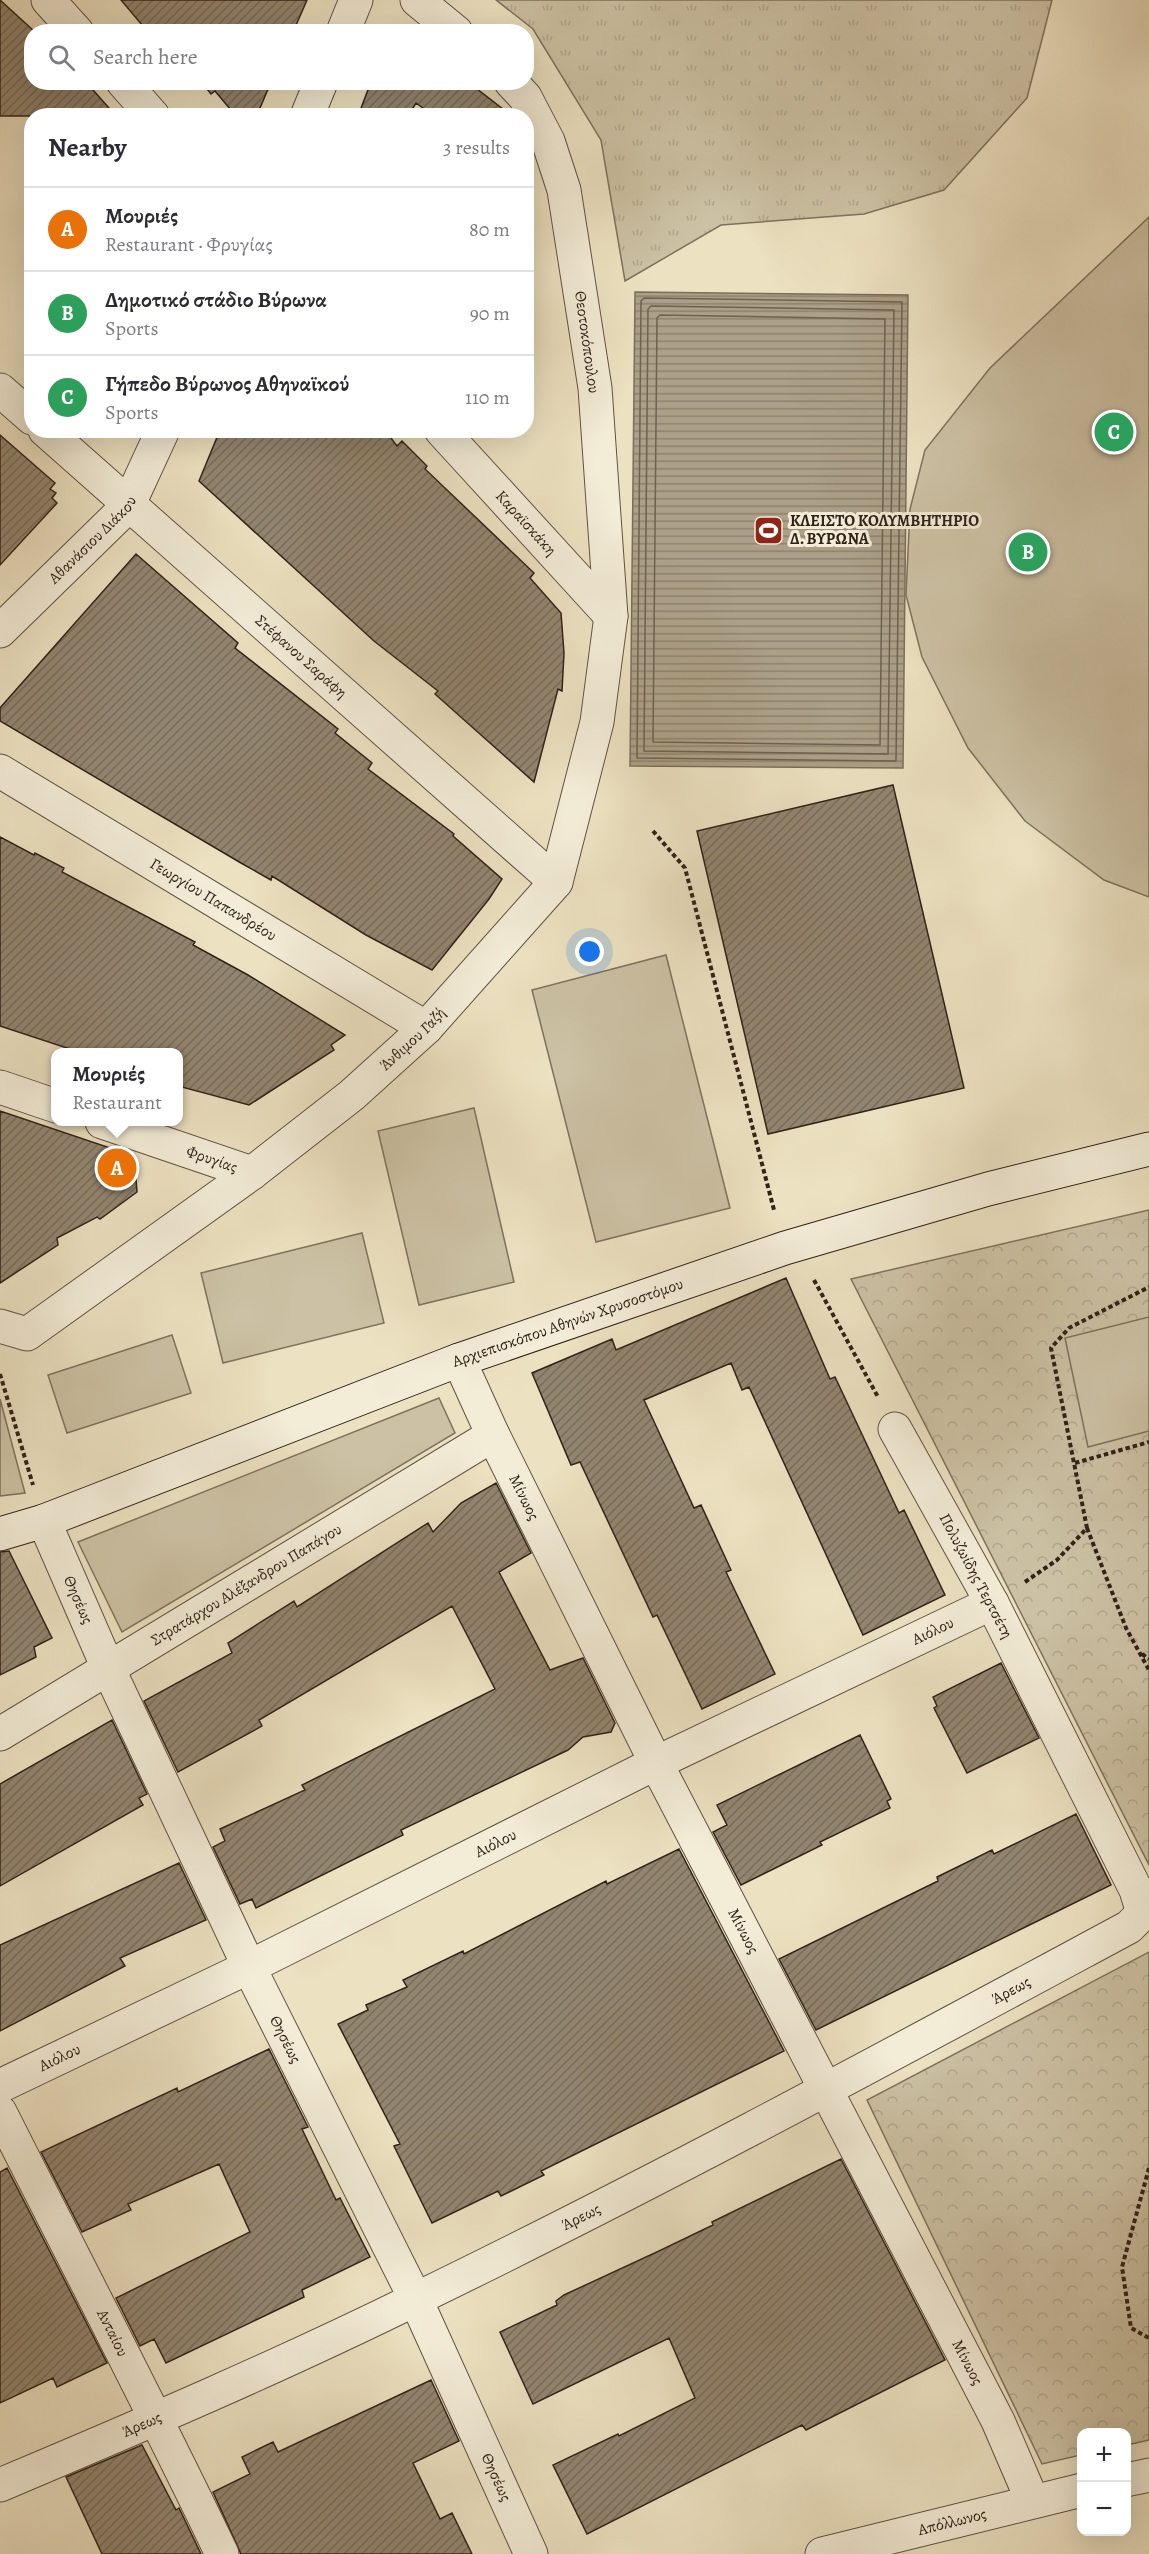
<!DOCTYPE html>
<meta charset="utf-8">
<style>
body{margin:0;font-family:Alegreya,serif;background:#f7f7f7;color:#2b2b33}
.controls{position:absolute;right:18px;bottom:18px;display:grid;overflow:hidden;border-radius:12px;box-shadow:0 6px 24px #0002}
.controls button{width:54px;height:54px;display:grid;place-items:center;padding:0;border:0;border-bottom:2px solid #e1e1e2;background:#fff;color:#2b2b33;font:30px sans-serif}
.you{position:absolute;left:590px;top:952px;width:21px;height:21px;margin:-15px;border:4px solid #fff;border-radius:50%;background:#1a73e8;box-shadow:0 0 0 9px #1a73e833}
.badge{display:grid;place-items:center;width:39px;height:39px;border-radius:50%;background:#1a73e8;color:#fff;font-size:20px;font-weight:700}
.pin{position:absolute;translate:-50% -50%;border:3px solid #fff;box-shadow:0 2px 6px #0006}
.popup{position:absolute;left:51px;top:1048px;width:132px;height:78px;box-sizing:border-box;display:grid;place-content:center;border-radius:12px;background:#fff;filter:drop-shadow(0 2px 4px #0005);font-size:20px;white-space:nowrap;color:#7c7c81}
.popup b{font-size:22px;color:#2b2b33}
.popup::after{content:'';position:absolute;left:50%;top:100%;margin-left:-12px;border:12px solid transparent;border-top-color:#fff}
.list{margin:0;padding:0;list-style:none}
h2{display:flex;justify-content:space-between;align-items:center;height:78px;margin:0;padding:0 24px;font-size:26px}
h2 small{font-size:20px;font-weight:400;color:#7c7c81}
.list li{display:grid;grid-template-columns:39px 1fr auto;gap:18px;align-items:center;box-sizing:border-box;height:84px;padding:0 24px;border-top:2px solid #e1e1e2}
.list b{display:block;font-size:22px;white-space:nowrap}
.list p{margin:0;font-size:20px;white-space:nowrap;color:#7c7c81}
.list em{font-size:20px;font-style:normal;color:#7c7c81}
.icon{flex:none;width:33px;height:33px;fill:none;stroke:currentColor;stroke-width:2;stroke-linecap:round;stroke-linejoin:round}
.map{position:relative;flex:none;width:1149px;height:2554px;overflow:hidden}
.search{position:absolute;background:#fff;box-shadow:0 6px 24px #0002;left:24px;top:24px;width:510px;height:66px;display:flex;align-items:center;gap:15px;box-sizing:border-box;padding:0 21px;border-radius:24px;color:#7c7c81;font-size:22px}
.panel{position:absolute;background:#fff;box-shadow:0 6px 24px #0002;left:24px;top:108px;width:510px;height:330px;border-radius:24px}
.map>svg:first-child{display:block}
.grass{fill:url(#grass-tufts);stroke:#7e725e;stroke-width:1.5}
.forest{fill:url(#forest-crowns);stroke:#7e725e;stroke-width:1.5}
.green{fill:#ccc1a4;stroke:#7e725e;stroke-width:1.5}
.water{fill:url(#water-rules);stroke:#7b6e5c;stroke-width:1.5}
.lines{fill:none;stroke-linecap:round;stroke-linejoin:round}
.shore{stroke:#6e6150;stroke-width:1.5}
.building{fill:url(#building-hatch);stroke:#312219;stroke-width:1.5}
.street-casing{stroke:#605243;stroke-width:35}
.secondary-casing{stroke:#312219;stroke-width:35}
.path{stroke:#312219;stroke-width:4;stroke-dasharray:4.5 3;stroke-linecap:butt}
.street{stroke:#f3ecd7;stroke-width:33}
.secondary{stroke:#f3ecd7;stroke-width:33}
.labels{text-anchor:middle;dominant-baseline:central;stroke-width:6;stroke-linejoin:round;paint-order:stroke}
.street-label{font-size:16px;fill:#312219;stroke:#f3ecd7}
.poi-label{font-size:16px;font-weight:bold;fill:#312219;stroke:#f3ecd7;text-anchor:start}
</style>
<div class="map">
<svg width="1149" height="2554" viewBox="0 0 1149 2554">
<defs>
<pattern id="grass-tufts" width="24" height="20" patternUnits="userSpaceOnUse" patternTransform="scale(1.5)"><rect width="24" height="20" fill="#ccc1a4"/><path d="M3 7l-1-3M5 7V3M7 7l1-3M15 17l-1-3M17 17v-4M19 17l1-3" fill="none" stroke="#b0a68d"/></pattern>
<pattern id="forest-crowns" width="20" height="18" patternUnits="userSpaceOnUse" patternTransform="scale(1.5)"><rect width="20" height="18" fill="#ccc1a4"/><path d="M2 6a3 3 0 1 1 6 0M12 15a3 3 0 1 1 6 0" fill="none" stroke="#b0a68d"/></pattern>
<pattern id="water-rules" width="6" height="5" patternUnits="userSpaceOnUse" patternTransform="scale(1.5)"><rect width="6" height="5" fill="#aca088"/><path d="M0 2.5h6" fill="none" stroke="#8d826e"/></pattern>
<pattern id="building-hatch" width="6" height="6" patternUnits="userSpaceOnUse" patternTransform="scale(1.5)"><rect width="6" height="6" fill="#928570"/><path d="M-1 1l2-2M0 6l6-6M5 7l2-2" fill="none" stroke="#786c5b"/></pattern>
</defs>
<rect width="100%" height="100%" fill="#ece1c1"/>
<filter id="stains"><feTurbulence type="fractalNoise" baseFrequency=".00333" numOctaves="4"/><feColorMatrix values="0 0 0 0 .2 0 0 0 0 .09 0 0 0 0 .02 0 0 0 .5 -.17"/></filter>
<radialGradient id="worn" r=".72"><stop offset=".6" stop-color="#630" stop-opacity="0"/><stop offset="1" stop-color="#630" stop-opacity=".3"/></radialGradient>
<path class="grass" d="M496,0H1052L1027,98L944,190L864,214L721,225L625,281L601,140L533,29Z"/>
<path class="forest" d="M1149,1210V1865L851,1279Z
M1149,1952V2440L1127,2445L1126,2432H1082L1081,2455L1042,2464L867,2100Z"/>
<path class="green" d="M1149,217V897L1104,880L1025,821L968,748L922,657L906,595L910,509L925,450L990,368Z
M666,955L730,1208L596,1242L532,990Z
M474,1108L514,1282L419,1305L378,1131Z
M362,1233L384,1323L223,1363L201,1273Z
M1149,1317V1431L1088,1447L1065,1338Z
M172,1335L191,1393L67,1433L48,1375Z
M439,1398L455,1433L122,1632L78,1542Z
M0,1399L25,1493L0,1496Z"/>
<path class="water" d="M635,292L908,295L903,768L630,766Z"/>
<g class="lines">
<path class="shore" d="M644,298L902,302L896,761L637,758L641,301Z
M651,306L894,310L888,754L644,751L648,309Z
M660,315L885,319L880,745L653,742L657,318Z"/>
</g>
<path class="building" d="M0,0L35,32H32V82H86L116,116H0Z
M121,0H307L293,32H148Z
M191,82H271L260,108L250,116H236L215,91L211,94L203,84L197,89Z
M371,82H468L512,116H434L416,103L408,116H358Z
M220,430H385L397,446L402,441L427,466L425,469L534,573L530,578L561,613L564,653L562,691L558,689L534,782L435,694L438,691L374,641L199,481Z
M0,435L55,483L50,489L56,493L52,498L57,503L0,565Z
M136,554L238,643L235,648L338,729L335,733L372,763L368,769L454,834L453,836L502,879L489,899L432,970L366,935L272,876L271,880L241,863L0,721V708Z
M893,785L964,1088L768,1134L697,831Z
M0,837L34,855L35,853L64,868L62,872L195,942L193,945L248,975L345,1035L331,1045L334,1050L249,1105L178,1086V1053H82L0,1026Z
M0,1111L134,1156L137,1192L100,1219L97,1217L57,1238L58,1245L0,1283Z
M786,1278L830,1379L835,1377L899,1513L904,1510L945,1595L863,1635L749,1387L742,1390L731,1363L644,1400L694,1508L701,1505L731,1570L726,1572L775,1674L702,1709L657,1615L653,1617L580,1462L571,1465L532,1373L612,1339L616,1350Z
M496,1483L531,1553L499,1572L550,1670L583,1658L615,1723L611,1732L583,1737L568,1750L401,1830L403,1835L256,1908L252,1899L240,1904L213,1847L225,1841L220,1829L305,1790L302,1785L495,1689L452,1606L259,1720L262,1726L178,1772L144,1701L232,1653L228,1643L294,1601L297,1607L428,1523L433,1532L461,1503Z
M9,1551L52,1638L34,1647L36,1657L0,1675V1552Z
M1001,1663L1039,1738L967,1773L934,1708L937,1706L933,1697Z
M112,1720L147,1794L139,1798L143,1805L0,1886V1784Z
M860,1735L891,1799L887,1801L890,1808L820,1842L822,1845L741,1885L713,1832L727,1825L717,1805Z
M1076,1814L1111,1885L816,2030L779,1959L938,1881L937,1877L992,1850L994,1854Z
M679,1849L784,2051L541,2171L544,2175L501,2196L498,2191L432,2223L394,2146L400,2144L338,2024L368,2010L366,2005L407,1987L403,1980L463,1951L464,1954L606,1881L607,1884Z
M179,1863L206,1920L120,1958L125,1966L0,2031V1945Z
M269,2049L308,2127L302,2129L336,2200L340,2198L370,2257L302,2290L304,2297L166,2363L154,2339L140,2346L116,2298L250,2232L219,2164L128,2204L131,2210L82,2232L41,2152L177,2088L178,2092Z
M841,2159L945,2360L806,2430L802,2425L587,2534L553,2465L618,2434L619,2436L695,2398L669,2338L533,2404L500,2332L557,2305L556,2301L564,2295L659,2251L713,2225L712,2222Z
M7,2168L107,2363L57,2387L53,2378L0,2403V2172Z
M431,2380L459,2441L413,2463L440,2519L452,2513L472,2554H241L213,2492L250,2474L242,2457L273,2442L278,2452Z
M142,2445L176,2510L179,2508L201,2554H102L66,2477Z"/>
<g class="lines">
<defs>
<g id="street">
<path d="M48,0L77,32"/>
<path d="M417,0L456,32"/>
<path d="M343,32L356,0"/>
<path d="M123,82L153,116"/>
<path d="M307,116L321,82"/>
<path d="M0,390L32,418"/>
<path id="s1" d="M45,430L556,882"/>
<path id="s2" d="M441,430L611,616"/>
<path id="s3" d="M0,631L128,506L163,430"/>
<path id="s4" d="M0,771L426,1028"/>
<path d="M0,1087L56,1106"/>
<path id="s5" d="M102,1122L252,1173"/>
<path id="s6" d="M0,1326L27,1334L252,1173L352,1095L426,1028L556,882L597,722L611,616L595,388L564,190L548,141L525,97L511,82"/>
<path id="s7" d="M459,1360L493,1435L656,1763L998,2421L1032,2500"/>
<path id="s8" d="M44,1521L108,1668L249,1967L416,2300L531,2554"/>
<path id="s9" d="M0,1734L493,1435"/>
<path id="s10" d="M0,2086L249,1967L656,1763L992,1603"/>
<path id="s11" d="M0,2112C74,2259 151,2405 222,2554"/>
<path d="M1126,2480L1149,2475"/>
<path id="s12" d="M0,2485C140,2426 280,2366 416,2299C657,2182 893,2054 1129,1927L1143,1913L1136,1890L992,1603L895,1429"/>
<path id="s13" d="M822,2554L1082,2490"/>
</g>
<g id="secondary">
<path id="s14" d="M0,1534L44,1521L459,1360L785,1248L988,1189L1149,1149"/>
</g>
</defs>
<use href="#street" class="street-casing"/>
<use href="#secondary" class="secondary-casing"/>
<path class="path" d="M653,831L685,868L774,1210
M814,1280L878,1397
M0,1374L33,1485
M1075,1463L1149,1442
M1087,1528L1126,1628L1149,1670
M1025,1582L1057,1560L1087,1528L1051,1348L1069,1328L1149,1287
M1142,1654L1149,1659
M1149,2168L1122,2267L1131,2328L1149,2338"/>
<use href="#street" class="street"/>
<use href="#secondary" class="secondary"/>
</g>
<defs>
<symbol id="stadium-square" viewBox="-11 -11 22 22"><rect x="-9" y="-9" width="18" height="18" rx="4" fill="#8f2418" stroke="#f3ecd7"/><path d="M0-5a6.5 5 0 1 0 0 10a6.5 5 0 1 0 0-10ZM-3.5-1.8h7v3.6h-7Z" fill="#fff"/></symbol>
</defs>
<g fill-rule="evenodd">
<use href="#stadium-square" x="752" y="514" width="33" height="33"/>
</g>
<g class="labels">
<g class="street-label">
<text transform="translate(587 342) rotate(82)">Θεοτοκόπουλου</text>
<text stroke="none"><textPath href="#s2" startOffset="126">Καραϊσκάκη</textPath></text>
<text stroke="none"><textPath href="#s3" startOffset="130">Αθανάσιου Διάκου</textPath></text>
<text stroke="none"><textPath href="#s1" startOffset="342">Στέφανου Σαράφη</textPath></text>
<text stroke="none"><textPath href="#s4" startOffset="249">Γεωργίου Παπανδρέου</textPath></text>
<text stroke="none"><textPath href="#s6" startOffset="514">Άνθιμου Γαζή</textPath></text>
<text stroke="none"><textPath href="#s5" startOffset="116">Φρυγίας</textPath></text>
<text stroke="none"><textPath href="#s14" startOffset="606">Αρχιεπισκόπου Αθηνών Χρυσοστόμου</textPath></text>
<text stroke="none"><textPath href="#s7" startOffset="152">Μίνωος</textPath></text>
<text transform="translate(976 1576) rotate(62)">Πολυζωίδης Τερτσέτη</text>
<text stroke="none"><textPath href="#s9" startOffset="288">Στρατάρχου Αλέξανδρου Παπάγου</textPath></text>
<text stroke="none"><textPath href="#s8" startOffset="86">Θησέως</textPath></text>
<text stroke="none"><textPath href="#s10" startOffset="1038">Αιόλου</textPath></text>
<text stroke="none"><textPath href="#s10" startOffset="552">Αιόλου</textPath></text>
<text stroke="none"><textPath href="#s7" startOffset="638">Μίνωος</textPath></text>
<text stroke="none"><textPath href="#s12" startOffset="1126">Άρεως</textPath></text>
<text stroke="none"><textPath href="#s8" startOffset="572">Θησέως</textPath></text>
<text stroke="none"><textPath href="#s10" startOffset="66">Αιόλου</textPath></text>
<text stroke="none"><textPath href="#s12" startOffset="640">Άρεως</textPath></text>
<text stroke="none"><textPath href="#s11" startOffset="248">Ανταίου</textPath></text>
<text stroke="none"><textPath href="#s7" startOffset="1124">Μίνωος</textPath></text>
<text stroke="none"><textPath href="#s12" startOffset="154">Άρεως</textPath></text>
<text stroke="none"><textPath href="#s8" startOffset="1058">Θησέως</textPath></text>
<text stroke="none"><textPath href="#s13" startOffset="134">Απόλλωνος</textPath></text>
</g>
<g class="poi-label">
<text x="790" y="521">ΚΛΕΙΣΤΟ ΚΟΛΥΜΒΗΤΗΡΙΟ<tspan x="790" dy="18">Δ. ΒΥΡΩΝΑ</tspan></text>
</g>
</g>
<rect width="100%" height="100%" filter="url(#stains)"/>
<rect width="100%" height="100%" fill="url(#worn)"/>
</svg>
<div class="controls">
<button>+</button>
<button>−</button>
</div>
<div class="you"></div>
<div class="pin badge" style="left:117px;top:1168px;background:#e8710a">A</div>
<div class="popup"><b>Μουριές</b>Restaurant</div>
<div class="pin badge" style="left:1028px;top:552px;background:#2e9e5b">B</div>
<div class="pin badge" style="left:1114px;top:432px;background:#2e9e5b">C</div>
<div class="search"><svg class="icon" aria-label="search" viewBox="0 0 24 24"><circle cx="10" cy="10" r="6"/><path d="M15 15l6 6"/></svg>Search here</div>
<section class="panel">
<h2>Nearby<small>3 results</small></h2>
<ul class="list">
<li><span class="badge" style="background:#e8710a">A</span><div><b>Μουριές</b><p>Restaurant · Φρυγίας</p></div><em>80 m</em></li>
<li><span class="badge" style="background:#2e9e5b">B</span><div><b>Δημοτικό στάδιο Βύρωνα</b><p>Sports</p></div><em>90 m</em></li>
<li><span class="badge" style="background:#2e9e5b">C</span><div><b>Γήπεδο Βύρωνος Αθηναϊκού</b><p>Sports</p></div><em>110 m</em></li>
</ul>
</section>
</div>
